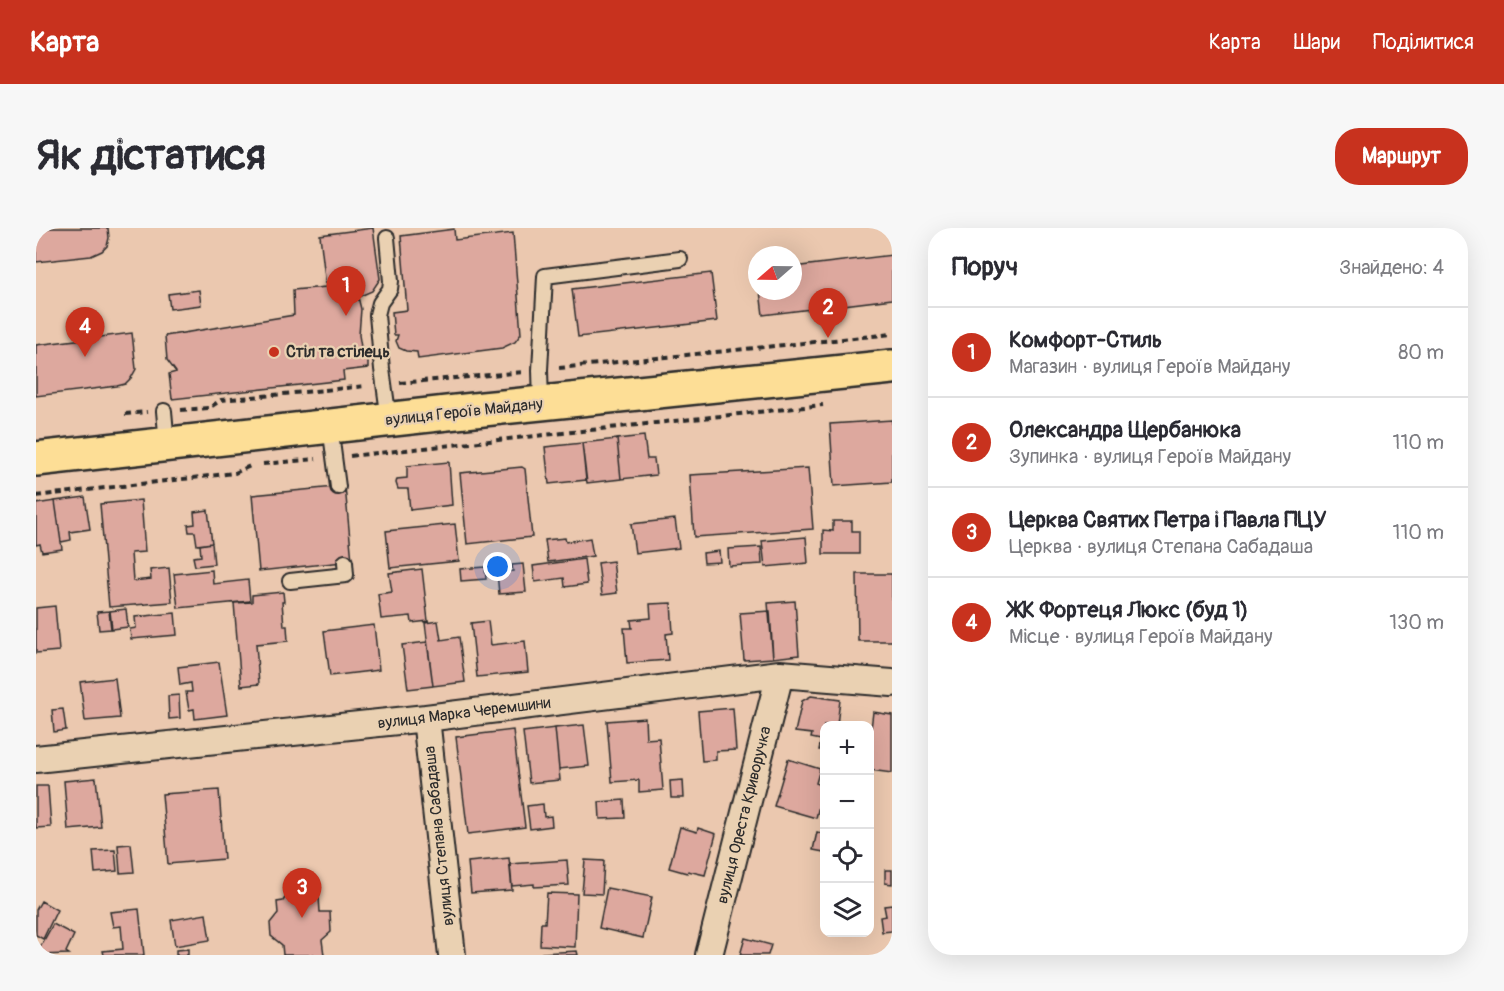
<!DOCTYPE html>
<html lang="uk">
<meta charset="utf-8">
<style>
body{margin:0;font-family:Pangolin,sans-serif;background:#f7f7f7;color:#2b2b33}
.controls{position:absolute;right:18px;bottom:18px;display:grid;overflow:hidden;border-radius:12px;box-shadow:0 6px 24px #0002}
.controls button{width:54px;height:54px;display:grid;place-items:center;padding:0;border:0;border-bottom:2px solid #e1e1e2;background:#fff;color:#2b2b33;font:30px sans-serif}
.compass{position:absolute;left:712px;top:18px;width:54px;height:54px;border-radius:50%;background:#fff;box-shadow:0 6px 24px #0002;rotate:250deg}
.you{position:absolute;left:462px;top:339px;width:21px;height:21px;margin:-15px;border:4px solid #fff;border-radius:50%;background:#1a73e8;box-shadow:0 0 0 9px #1a73e833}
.badge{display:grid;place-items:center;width:39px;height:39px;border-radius:50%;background:#c8321e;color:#fff;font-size:20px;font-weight:700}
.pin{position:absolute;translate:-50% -50px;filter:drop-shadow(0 2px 3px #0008)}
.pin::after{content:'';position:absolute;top:32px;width:21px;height:18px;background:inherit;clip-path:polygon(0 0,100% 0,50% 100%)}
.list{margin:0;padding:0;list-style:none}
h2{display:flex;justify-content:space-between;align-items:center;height:78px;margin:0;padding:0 24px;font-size:26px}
h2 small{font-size:20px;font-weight:400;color:#7c7c81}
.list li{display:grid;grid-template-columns:39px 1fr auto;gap:18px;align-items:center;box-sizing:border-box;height:90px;padding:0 24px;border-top:2px solid #e1e1e2}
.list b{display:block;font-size:22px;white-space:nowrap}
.list p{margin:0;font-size:20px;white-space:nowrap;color:#7c7c81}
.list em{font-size:20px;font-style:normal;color:#7c7c81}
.icon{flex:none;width:33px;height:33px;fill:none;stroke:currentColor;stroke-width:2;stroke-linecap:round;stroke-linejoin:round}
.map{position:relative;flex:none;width:856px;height:727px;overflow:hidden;border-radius:24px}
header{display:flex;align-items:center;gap:36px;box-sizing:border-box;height:84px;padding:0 30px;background:#c8321e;color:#fff}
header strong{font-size:28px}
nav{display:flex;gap:33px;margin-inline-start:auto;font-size:21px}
.intro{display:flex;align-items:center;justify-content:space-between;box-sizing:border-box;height:144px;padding:0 36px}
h1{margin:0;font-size:42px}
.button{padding:15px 27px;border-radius:24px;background:#c8321e;color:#fff;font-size:21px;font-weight:700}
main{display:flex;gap:36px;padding:0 36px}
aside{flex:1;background:#fff;border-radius:24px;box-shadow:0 6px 24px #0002}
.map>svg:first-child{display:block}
.building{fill:#dda89e;stroke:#2b2b2b;stroke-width:1.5}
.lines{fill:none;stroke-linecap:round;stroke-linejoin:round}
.lane-casing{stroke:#2b2b2b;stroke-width:18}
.street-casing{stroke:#2b2b2b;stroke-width:30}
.primary-casing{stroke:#2b2b2b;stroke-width:38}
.path{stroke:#2b2b2b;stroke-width:4;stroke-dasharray:6 4.5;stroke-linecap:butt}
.lane{stroke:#ead1b2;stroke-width:14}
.street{stroke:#ead1b2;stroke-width:26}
.primary{stroke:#fdde96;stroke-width:33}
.poi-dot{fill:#c8321e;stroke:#ead1b2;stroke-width:2}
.labels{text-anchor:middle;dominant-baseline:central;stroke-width:4.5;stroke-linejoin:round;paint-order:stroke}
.poi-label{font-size:16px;font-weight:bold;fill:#2b2b2b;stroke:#ead1b2;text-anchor:start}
.street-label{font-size:16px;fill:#2b2b2b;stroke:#ead1b2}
</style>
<header>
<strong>Карта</strong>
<nav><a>Карта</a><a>Шари</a><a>Поділитися</a></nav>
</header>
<div class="intro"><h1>Як дістатися</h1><a class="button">Маршрут</a></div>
<main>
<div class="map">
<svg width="856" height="727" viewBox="0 0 856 727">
<rect width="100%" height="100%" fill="#ebc8af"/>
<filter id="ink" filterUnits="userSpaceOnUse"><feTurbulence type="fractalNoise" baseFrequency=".0167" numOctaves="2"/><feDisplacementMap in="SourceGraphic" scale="12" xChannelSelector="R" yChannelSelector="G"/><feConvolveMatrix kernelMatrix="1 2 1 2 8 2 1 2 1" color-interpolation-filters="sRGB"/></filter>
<g filter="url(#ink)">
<path class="building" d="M0,0H72L73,10L71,18L66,23L55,28L0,34Z
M337,0L344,51L336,63L322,69L325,81L323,107L327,131L332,130V140L307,143L308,152L136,171L133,146L140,144L131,132L129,108L258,87L257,62L290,59L284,7Z
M418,1L419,12L477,5L485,106L479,114L466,120L382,131L381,124L370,123L363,120L360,113L362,107H358L356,84L371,82L365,8Z
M856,27V71L727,87L724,63H757V39Z
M675,45L681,93L542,109L536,61Z
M163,62L165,77L134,81L132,66Z
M96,105L100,141L95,150L89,156L81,158L0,168V117Z
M856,192V254L798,258L794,196Z
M608,208L611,231H618L620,247L585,251L581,211Z
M581,211L585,251L551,255L546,215Z
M546,215L550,252L513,256L509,219Z
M413,234L416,277L374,282L372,261H362L360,255L361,251L371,250V238Z
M486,239L489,241L496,309L431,316L424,245Z
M772,240L777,301L658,309L654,247Z
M309,258L316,333L223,343L216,267Z
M49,269L54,301L34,304L35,312L25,314L19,273Z
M105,272L109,324L95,325L97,353L115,351L114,342L133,340L136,374L73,379L64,276Z
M19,273L26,321L6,324L4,316L0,317V276Z
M172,282L176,315L161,317L159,304H153L152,297L159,296L158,284Z
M639,291L643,320L599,325L595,296Z
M797,293H816V303H823V326H787V302L797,303Z
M419,296L423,333L354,340L350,303Z
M770,309L772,335L729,339L726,313Z
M529,310L530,314L554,310L557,328L512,334L509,312Z
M176,315L178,336L159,338L157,329L165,328L164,317Z
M725,319L726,336L693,338L692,321Z
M683,323L684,334L668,335L667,325Z
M548,331L551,356L529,359L528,350L499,354L497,338Z
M577,333L581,365L566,367L562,335Z
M487,336L490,364L463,366L461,344L477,343L476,337Z
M449,339L450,351L425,353L424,341Z
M386,341L392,393L376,395L375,388L345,391L342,366L356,364L353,345Z
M176,342L177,356L212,352L214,373L142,380L138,346Z
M821,346H856V413H822Z
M247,364L248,374H246L248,398H251L252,413L220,416L223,456L205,458L198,375L216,374V367Z
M759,373L763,427L737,430L732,375Z
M635,375L637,405L630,406L632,432L591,435L588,400H596L595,392L615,390L614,376Z
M19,378L23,423L0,425V380Z
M90,381L92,399L76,401L74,383Z
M73,383L75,401L63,402L61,384Z
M734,383L737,430L708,432L704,385Z
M139,385L141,407L95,411L94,401L100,400L99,389Z
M402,393L405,412L423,409L429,454L397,458L389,395Z
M452,393L455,417L489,413L492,444L441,449L435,395Z
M338,397L343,442L294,448L288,403Z
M391,414L397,458L372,461L366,417Z
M183,434L191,487L159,491L158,481L153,482L150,464H156L155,455L144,457L142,439Z
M79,450L84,490L49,493L44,454Z
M143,467L144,490L133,491L132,468Z
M775,468L804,472L801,497H788V522H783L785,512L775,510L776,506L759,504L766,473Z
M697,480L700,522L680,523V532L666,533L662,483Z
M27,481L30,502L18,504L16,482Z
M837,484L856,487V545L834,542V509Z
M609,490L610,511L623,510L627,562L603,564V552L576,554L571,493Z
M548,497L553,538L523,541L519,500Z
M519,500L524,552L493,555L487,504Z
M477,502L489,599L432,606L420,509Z
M752,531L784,541L780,555L788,558V572L786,579L783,578L780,590L738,578Z
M60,550L65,599L32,602L28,553Z
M647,552L648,570H635L634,553Z
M0,558H12L15,599L0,600Z
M183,562L188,631L132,636L126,566Z
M588,572L589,590L564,591L563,574Z
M507,576L508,589L515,588L516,598L494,601L491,578Z
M644,599L661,604L662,600L680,606L669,647L652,643L651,645L633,640Z
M781,604L788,606V624L777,622Z
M95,616L98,644L84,645L82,617Z
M79,622L81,643L59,645L57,623Z
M473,630L476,662L435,665L432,634Z
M531,632L533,657L498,659V656L476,658L474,636Z
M549,632L568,633L566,666L546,665Z
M849,642H856V656L849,655Z
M571,660L616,669L607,710L563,700Z
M268,661L277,669H283L284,684H294L295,704L286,712L288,727H247L246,717L235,708L234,695L242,685L241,674L247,673L254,662Z
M511,665L541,666L539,719L504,717L505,695H509Z
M5,673L21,682L7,711L0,707V682Z
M856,677V703L846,704L844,689L850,688L848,678Z
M103,681L108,727H68L67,723L87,721L85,698L77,699L74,684Z
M170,686L174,712L139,718L135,692Z
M17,696L38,707L30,724L33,726L0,727Z
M709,710L735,717L732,727H704Z
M152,721V727H140V722Z
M541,723L542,727H506V725Z"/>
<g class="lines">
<defs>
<path id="lane" d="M351,10L355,53L354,61L344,75L341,87L346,141L353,192
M505,175L504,142L509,48L644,31
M128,183L131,216
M294,198L302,259
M254,353L310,347L309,334"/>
<path id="street" d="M390,490L416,727
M0,531L390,490L744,446L856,455
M673,727L744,446"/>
<path id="primary" d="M0,231L447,181L856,139"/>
</defs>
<use href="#lane" class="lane-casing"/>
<use href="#street" class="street-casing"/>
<use href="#primary" class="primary-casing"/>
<path class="path" d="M523,140L856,106
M364,155L488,144
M145,182L173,180L185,172L330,158
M89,186L111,184
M314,228L787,177
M227,236L280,231
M0,268L199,245L214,238"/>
<use href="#lane" class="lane"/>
<use href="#street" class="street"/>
<use href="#primary" class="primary"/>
</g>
</g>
<circle class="poi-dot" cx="238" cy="124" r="6"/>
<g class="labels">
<g class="poi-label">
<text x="250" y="124">Стіл та стілець</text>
</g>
<g class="street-label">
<text transform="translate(428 184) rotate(-6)">вулиця Героїв Майдану</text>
<text transform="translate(428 485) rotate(-7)">вулиця Марка Черемшини</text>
<text transform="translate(708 587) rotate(-76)">вулиця Ореста Криворучка</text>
<text transform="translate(403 608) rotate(-96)">вулиця Степана Сабадаша</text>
</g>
</g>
</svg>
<div class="controls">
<button>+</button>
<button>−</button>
<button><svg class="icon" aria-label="locate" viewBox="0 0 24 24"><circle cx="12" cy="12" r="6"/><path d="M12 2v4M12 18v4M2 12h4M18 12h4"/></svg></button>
<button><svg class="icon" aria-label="layers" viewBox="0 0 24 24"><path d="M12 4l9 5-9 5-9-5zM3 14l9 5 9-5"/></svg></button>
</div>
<svg class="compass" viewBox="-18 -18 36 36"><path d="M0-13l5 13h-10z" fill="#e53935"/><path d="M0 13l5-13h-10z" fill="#7c7c81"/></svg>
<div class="you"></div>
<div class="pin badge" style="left:310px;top:88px">1</div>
<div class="pin badge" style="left:792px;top:110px">2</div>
<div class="pin badge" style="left:266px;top:690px">3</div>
<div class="pin badge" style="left:49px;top:129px">4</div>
</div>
<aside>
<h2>Поруч<small>Знайдено: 4</small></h2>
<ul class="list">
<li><span class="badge">1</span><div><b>Комфорт-Стиль</b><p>Магазин · вулиця Героїв Майдану</p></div><em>80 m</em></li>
<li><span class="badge">2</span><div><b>Олександра Щербанюка</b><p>Зупинка · вулиця Героїв Майдану</p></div><em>110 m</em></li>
<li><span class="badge">3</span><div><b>Церква Святих Петра і Павла ПЦУ</b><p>Церква · вулиця Степана Сабадаша</p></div><em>110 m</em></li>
<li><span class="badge">4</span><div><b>ЖК Фортеця Люкс (буд 1)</b><p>Місце · вулиця Героїв Майдану</p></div><em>130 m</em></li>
</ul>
</aside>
</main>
